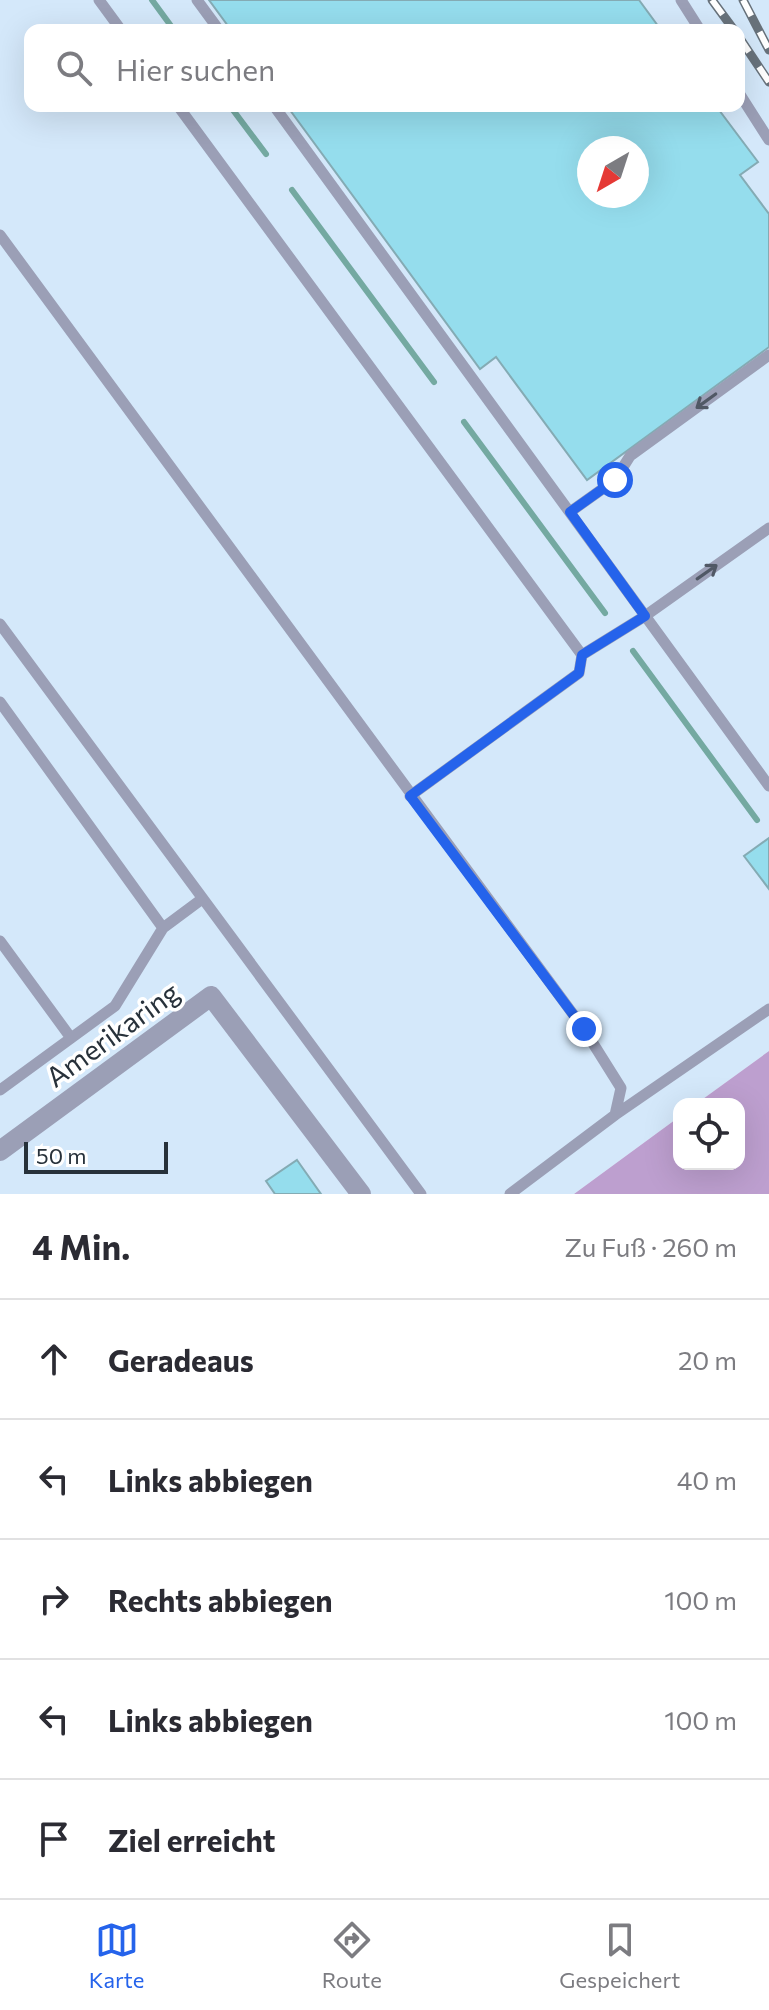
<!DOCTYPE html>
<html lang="de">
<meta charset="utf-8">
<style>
body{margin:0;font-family:Commissioner,sans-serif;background:#f2f2f3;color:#2b2b33}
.controls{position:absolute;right:24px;bottom:24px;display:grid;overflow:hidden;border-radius:16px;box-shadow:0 8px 32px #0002}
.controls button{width:72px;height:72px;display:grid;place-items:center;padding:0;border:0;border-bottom:2px solid #e1e1e2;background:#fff;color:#2b2b33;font:40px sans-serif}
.compass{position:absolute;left:577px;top:136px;width:72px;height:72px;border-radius:50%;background:#fff;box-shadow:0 8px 32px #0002;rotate:219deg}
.scale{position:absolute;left:24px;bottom:20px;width:144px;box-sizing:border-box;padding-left:8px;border:4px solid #27313a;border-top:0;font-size:22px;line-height:28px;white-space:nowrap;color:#27313a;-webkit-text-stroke:6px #fff;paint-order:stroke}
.stop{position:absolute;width:24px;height:24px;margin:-18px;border:6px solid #2563eb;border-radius:50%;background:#fff}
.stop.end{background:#2563eb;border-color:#fff;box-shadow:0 2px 8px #0008}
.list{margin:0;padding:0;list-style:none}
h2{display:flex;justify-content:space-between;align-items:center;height:104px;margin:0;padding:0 32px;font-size:34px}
h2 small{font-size:26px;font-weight:400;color:#7c7c81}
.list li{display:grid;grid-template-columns:52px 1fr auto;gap:24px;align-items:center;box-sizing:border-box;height:120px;padding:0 32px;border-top:2px solid #e1e1e2}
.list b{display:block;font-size:30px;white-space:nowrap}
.list em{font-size:26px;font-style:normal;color:#7c7c81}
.icon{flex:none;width:44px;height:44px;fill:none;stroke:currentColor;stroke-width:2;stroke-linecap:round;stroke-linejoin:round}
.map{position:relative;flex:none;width:769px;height:1194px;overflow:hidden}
.search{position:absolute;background:#fff;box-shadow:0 8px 32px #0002;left:24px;right:24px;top:24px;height:88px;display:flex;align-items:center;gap:20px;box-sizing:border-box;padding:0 28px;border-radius:16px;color:#7c7c81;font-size:30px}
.sheet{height:704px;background:#fff}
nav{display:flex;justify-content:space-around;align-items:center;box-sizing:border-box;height:112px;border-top:2px solid #e1e1e2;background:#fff;font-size:22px;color:#7c7c81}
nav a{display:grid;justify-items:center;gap:4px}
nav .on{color:#2563eb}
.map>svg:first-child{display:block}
.built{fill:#d4e8fa;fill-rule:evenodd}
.forest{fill:#bd9fcf}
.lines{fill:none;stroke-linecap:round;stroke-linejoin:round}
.stream{stroke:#74a9a1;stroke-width:6}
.building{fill:#95dded;stroke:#84abb4;stroke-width:2;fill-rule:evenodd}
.lane{stroke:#9b9fb6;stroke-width:11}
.street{stroke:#9b9fb6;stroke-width:20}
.rail-casing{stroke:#68727b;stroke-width:9}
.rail{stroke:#fff;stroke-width:6;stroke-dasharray:18;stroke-linecap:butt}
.oneway{stroke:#505865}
.route{stroke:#2563eb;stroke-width:10}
.labels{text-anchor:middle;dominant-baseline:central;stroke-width:7;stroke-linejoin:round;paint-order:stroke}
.street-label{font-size:28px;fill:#27313a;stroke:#fff}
</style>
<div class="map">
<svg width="769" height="1194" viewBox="0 0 769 1194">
<rect width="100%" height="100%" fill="#e6f1fb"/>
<path class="built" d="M0,0H769V1051L696,1104H679V1117L574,1194H0ZM30,30H739V106H30ZM589,148H637V196H589Z"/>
<path class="forest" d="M769,1051V1194H574L679,1117V1164H739V1104H696Z"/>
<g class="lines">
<path class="stream" d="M152,0L174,30
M230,106L266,154
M292,190L434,382
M464,422L605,613
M633,651L757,820"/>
</g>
<path class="building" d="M209,0H639L661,30H231Z
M287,106H716L758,162L740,175L769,214V347L587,480L496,357L480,369ZM589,148H637V196H589Z
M769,838V889L744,856Z
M297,1160L321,1194H275L266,1181Z"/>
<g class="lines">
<path class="lane" d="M99,0L121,30
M197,0L219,30
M681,0L700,30
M739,93L769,140
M178,106L582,655
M274,106L769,786
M0,235L584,1029L621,1088L615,1115L510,1194
M570,512L615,480L630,456L769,355
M0,624L421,1194
M0,702L163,928
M410,796L579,673L582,655L645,616L769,528
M0,941L71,1038
M0,1090L115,1006L163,928L202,899
M615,1115L769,1009"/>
<path class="street" d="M0,1151L211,996L361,1194"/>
<defs>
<path id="rail" d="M712,0L734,30
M743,0L769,50
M739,37L769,82"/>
</defs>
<use href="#rail" class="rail-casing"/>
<use href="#rail" class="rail"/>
</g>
<defs><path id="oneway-shaft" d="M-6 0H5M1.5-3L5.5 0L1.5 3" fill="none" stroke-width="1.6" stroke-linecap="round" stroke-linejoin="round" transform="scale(2)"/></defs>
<g class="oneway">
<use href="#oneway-shaft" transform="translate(706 401) rotate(144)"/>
<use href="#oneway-shaft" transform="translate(707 572) rotate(-35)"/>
</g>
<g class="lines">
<path class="route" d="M584,1029L410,796L579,673L582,655L645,616L570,512L615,480"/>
</g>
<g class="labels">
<g class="street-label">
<text transform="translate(112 1034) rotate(-36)">Amerikaring</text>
</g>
</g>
</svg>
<div class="controls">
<button><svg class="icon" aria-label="locate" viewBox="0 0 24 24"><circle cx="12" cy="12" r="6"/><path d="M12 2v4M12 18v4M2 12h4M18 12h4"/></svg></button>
</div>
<svg class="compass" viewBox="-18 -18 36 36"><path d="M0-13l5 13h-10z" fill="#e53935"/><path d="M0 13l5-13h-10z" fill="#7c7c81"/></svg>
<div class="scale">50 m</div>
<div class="stop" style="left:615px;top:480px"></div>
<div class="stop end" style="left:584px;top:1029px"></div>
<div class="search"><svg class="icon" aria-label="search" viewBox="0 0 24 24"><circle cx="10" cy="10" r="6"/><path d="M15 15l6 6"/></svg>Hier suchen</div>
</div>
<section class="sheet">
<h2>4 Min.<small>Zu Fuß · 260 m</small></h2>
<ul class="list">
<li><svg class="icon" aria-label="ahead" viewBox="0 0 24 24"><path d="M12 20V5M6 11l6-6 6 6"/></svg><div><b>Geradeaus</b></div><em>20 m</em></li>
<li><svg class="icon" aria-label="left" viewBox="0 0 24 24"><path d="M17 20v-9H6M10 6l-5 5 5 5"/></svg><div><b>Links abbiegen</b></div><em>40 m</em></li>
<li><svg class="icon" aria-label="right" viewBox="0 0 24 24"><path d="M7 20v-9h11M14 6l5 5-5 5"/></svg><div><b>Rechts abbiegen</b></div><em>100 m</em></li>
<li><svg class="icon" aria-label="left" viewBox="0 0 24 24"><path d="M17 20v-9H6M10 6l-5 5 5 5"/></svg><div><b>Links abbiegen</b></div><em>100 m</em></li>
<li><svg class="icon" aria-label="arrive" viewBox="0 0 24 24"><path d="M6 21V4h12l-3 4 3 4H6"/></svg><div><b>Ziel erreicht</b></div></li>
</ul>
</section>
<nav>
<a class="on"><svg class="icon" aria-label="map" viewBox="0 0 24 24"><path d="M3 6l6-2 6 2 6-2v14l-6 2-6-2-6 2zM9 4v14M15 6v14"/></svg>Karte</a>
<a><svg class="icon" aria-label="directions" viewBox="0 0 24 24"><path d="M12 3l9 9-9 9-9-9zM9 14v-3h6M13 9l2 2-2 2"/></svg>Route</a>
<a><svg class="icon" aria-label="saved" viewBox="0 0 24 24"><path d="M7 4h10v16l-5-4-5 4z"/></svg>Gespeichert</a>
</nav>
